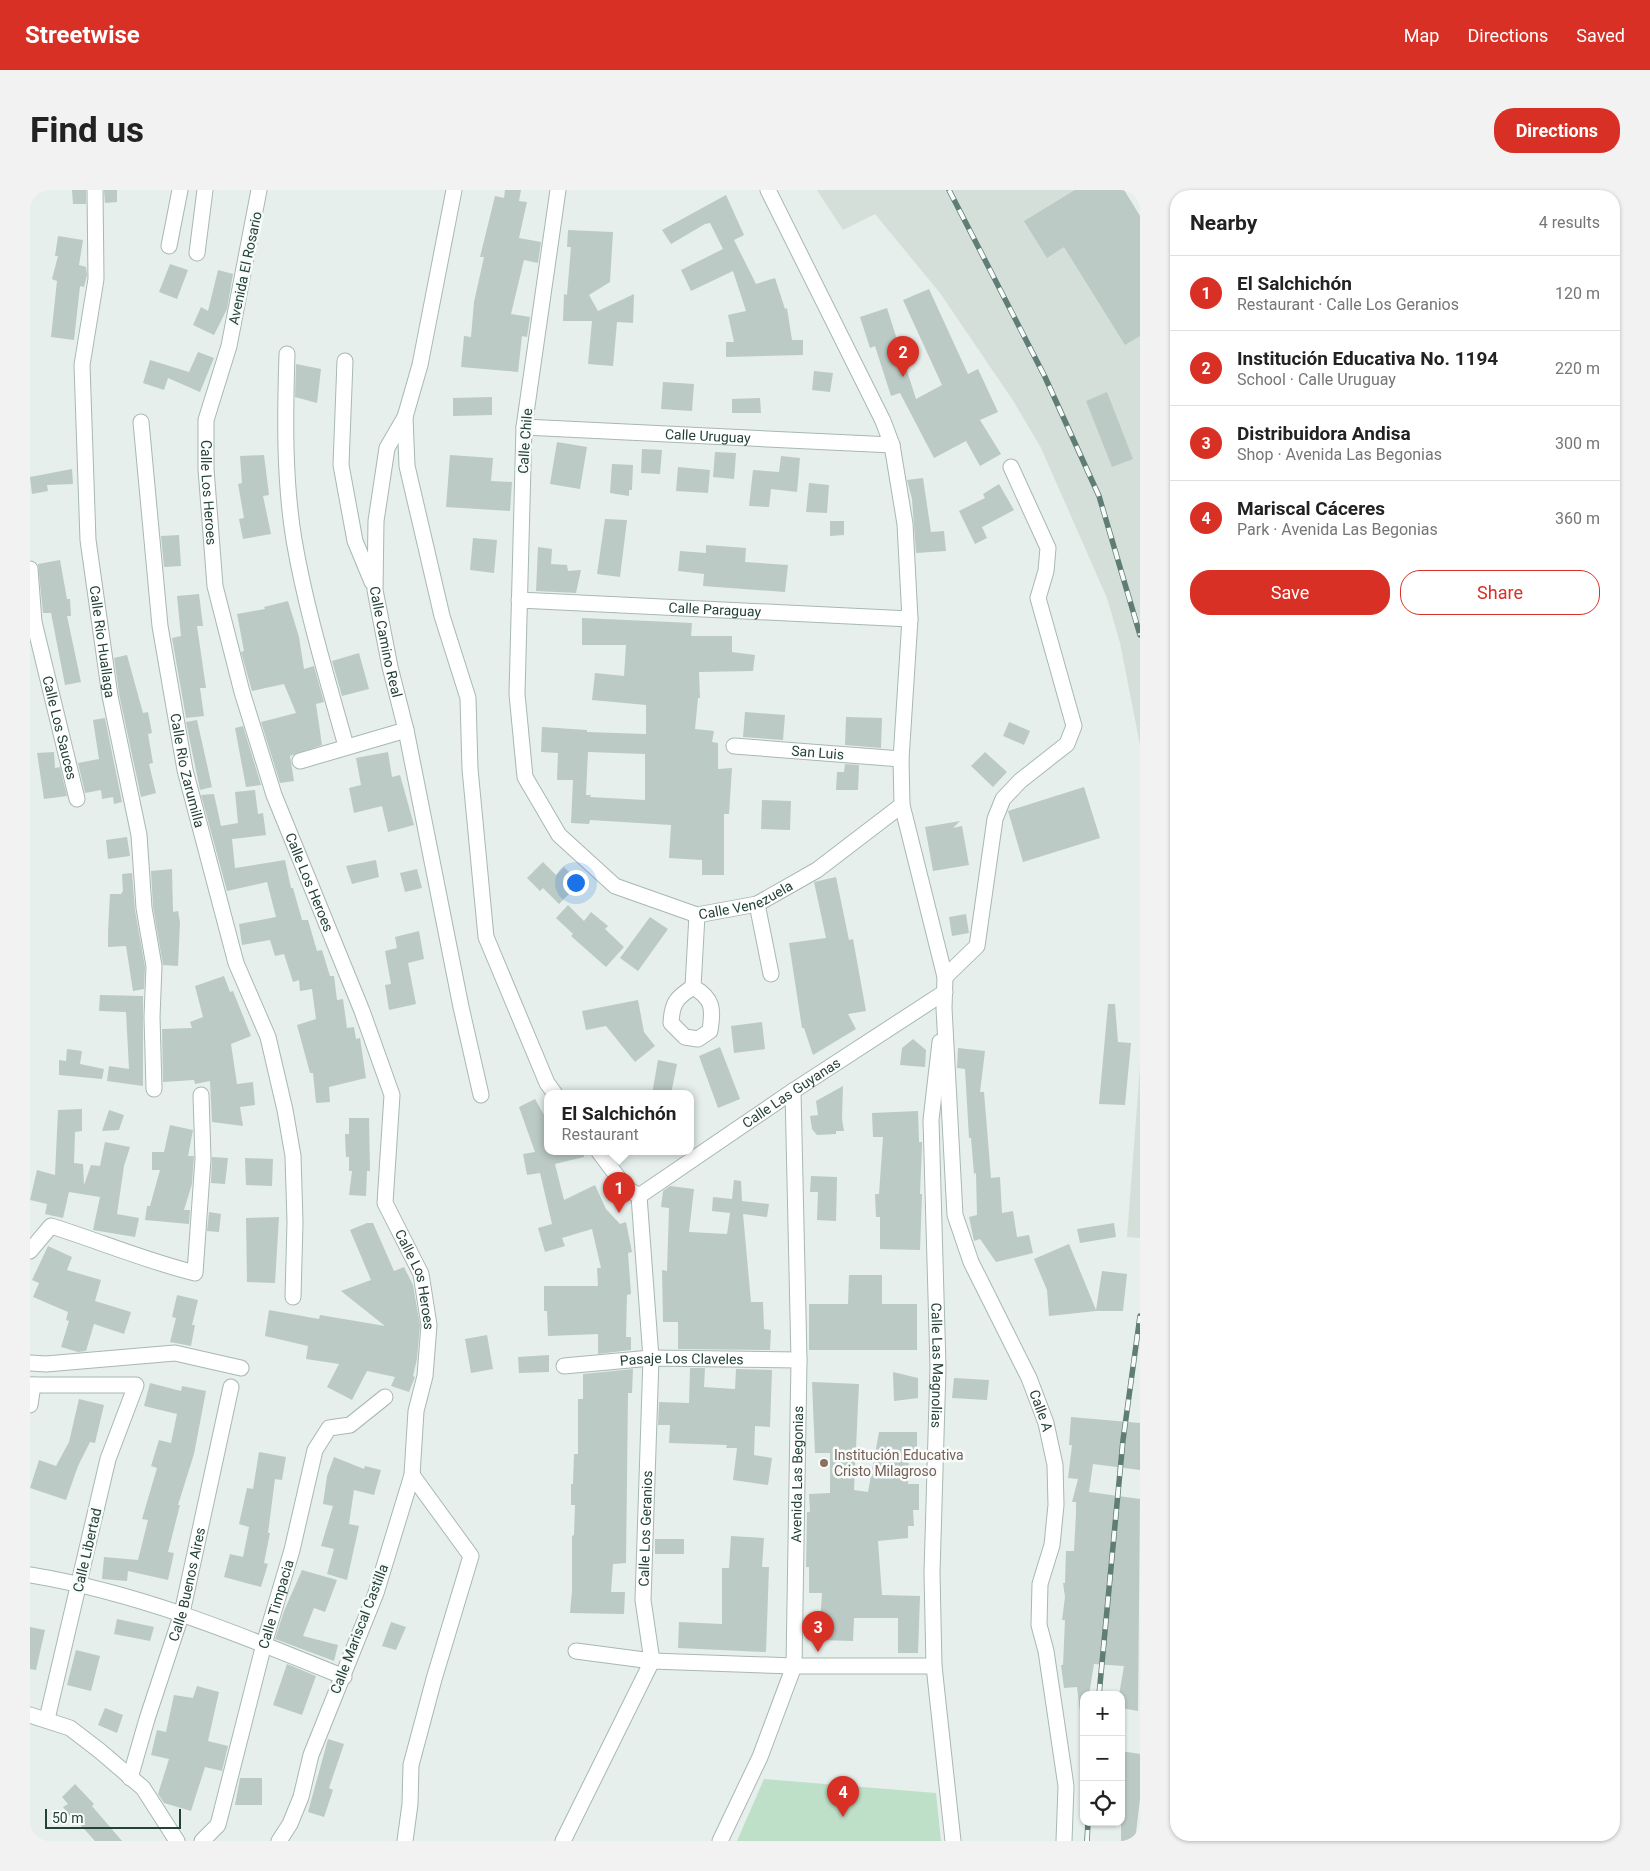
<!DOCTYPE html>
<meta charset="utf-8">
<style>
body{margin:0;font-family:Roboto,sans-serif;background:#f2f2f2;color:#222}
.controls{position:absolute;right:15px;bottom:15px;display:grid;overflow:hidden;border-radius:10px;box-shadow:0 1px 4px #0004}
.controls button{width:45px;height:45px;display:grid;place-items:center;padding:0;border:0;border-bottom:1px solid #e0e0e0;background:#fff;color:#222;font:25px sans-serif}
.scale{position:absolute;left:15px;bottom:12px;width:136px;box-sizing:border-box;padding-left:5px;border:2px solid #24423a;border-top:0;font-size:14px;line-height:18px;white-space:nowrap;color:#24423a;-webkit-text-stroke:4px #f7fbf9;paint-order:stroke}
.you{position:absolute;left:545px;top:692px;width:18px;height:18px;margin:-12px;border:4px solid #fff;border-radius:50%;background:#1a73e8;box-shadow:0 0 0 8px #1a73e833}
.badge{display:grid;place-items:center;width:32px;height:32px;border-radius:50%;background:#d93025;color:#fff;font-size:16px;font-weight:700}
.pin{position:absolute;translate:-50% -41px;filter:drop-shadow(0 1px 2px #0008)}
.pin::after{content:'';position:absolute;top:26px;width:18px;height:15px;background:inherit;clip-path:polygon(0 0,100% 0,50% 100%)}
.popup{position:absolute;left:514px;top:900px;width:150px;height:65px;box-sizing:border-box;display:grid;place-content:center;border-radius:10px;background:#fff;filter:drop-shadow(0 1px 4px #0005);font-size:16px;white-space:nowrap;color:#767676}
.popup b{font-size:19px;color:#222}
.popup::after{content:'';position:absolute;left:50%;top:100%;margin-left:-10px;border:10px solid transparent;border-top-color:#fff}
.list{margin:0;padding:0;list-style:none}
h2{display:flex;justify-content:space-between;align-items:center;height:65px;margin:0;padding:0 20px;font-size:21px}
h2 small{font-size:16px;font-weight:400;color:#767676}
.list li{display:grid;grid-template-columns:32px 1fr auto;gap:15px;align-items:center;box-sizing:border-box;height:75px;padding:0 20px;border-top:1px solid #e0e0e0}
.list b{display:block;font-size:19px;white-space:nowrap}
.list p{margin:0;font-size:16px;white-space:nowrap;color:#767676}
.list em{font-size:16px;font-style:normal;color:#767676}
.actions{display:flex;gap:10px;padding:15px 20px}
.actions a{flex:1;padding:11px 0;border:1px solid #d93025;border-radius:20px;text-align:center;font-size:18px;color:#d93025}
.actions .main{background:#d93025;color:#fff}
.icon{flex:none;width:28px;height:28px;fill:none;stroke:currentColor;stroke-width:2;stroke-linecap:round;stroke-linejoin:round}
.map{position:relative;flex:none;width:1110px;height:1651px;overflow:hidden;border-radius:20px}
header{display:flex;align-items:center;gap:30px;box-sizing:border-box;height:70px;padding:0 25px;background:#d93025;color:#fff}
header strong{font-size:24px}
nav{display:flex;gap:28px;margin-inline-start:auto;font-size:18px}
.intro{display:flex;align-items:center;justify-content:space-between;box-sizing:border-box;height:120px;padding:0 30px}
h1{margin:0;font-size:35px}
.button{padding:12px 22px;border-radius:20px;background:#d93025;color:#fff;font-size:18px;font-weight:700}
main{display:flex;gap:30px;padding:0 30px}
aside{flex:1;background:#fff;border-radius:20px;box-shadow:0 1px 4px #0004}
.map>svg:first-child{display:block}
.built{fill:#d4dfda}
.green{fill:#bfe0c8}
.building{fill:#bbcac4;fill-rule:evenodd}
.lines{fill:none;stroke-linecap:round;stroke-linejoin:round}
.minor-casing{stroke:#a8b8b2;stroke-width:17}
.minor{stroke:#fff;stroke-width:15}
.rail-casing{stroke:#5f7d75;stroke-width:5.5}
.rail{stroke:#f7fbf9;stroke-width:4;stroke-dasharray:11;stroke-linecap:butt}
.education-dot{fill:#8d6e63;stroke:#f7fbf9;stroke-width:2}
.labels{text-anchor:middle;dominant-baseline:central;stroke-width:5;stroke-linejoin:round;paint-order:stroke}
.street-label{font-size:14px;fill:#24423a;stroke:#f7fbf9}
.education-label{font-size:14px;fill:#785e54;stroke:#f7fbf9;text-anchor:start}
</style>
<header>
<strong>Streetwise</strong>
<nav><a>Map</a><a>Directions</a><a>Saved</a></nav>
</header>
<div class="intro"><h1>Find us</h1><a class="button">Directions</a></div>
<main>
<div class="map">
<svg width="1110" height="1651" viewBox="0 0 1110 1651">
<rect width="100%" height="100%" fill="#e6efeb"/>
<path class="built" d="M787,0H1094L1110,26V555L1090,453L1077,408L1011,258L984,212L910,103L845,24L813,40Z
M1110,877V1048L1097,1047Z"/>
<path class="green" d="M734,1589L906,1603L911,1651H707Z"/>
<path class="building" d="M42,0H56V14H43Z
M74,0H87V12L75,13Z
M475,0H491L489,11L497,12L489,48L511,52L508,73L494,70L481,124L500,127L497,147L492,146L488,182L431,177L434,146L441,147L444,112L454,67H450L465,6L474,8Z
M1045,0H1094L1110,26V146L1095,155L1034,57L1017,68L994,31Z
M696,5L714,45L704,50L726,94L745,88L755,119L757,118L762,150H773V165L696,167V152H704L698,125L716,121L703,81L661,101L651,80L693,59L680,33L675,34L641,54L632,40Z
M538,40L583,42L580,92L559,105L568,121L604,104L603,133L587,132L583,176L558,174L562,131H533L534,104L537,105L541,57H537Z
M28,46L53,50L49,75L56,77L57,85L54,97L50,96L44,150L21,147L27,91L22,89L28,66H25Z
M140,74L158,80L147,109L129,102Z
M188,80L203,84L197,119L184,145L163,135L171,117L178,121Z
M899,99L938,184L948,179L968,222L950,230L971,264L950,276L936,251L904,268L870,203L861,206L845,156L840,158L830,127L857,118L886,209L912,195L873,110Z
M168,162L184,168L170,202L138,188L134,200L113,193L120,170L159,182Z
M266,174L291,179L287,213L265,207Z
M784,181L803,183L800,202L782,200Z
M633,192L664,194L662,221L631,219Z
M1077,202L1103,269L1082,277L1056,211Z
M462,207V225L423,226V208Z
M730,208L731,223H702V209Z
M527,252L557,257L550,299L520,294Z
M612,259L632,260L630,284L611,283Z
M685,262L706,263L704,289L683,287Z
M234,265L239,305L233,306L241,344L213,349L209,329L214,328L208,294L212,293L210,266Z
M420,265L463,268L461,291L482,292L480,321L416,317Z
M751,266L770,268L767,302L741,299L739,317L719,316L723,280L749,282Z
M582,274L603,275L602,300H599V306L580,303Z
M648,277L680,280L678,303L646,301Z
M42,279L43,294L17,295L18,301L2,304L0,287Z
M893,288L901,342L914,341L916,361L886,363L882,309L877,290Z
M779,293L799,295L797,323L776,322Z
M969,294L984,320L952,337L957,348L945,354L929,321L955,308L953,304Z
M575,329L597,330L590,387L567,384Z
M800,331H814V345L800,346Z
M149,345L151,376L134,377L131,346Z
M443,348L467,350L464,383L440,380Z
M676,355L716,358L715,372L758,375L755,402L673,396L674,384L648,381L650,361L676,363Z
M508,357L522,359L521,374L537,375L538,381L551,380L546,403L506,401Z
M30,370L37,409H40L41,426H37L51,492L35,495L21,423H13L8,374Z
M169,404L173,436H167L176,498H170L174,526L156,528L142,448L151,446L147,406Z
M258,411L269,447L274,479L284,476L294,512L286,514L292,555L260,566L264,591L250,593L231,532L266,523L254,494L222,501L211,462L214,461L207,424L235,419L234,417Z
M552,428L662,433L661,446H702V462L725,465L723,481L669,482L670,508H668L665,539L684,541L682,552L688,553V579L702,578L699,624H694V685H672V670L639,668L641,635L560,630L559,634L541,633L543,590H527L528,563L511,562L512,537L557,540V542L616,544V515L562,510L565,483L594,486L596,455H552ZM558,562L615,564V610L560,607L561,605H556Z
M329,463L339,499L312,506L302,471Z
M97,465L113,523L118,522L122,543L118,544L123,573L119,574L126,603L111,607L89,504L84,468Z
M715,522L755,525L753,550L713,547Z
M816,527L852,528L851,558L815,555Z
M75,528L92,612L84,614L83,607L72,609L71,600L55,603L48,573L69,569L63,530Z
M167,530L182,597L170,600L156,532Z
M979,532L1000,541L994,555L973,546Z
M213,536L231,595L216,597L205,538Z
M24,562L25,578L30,577L37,606L14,609L7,563Z
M358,562L362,587L370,585L384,635L358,642L352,616L324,623L319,598L331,595L326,568Z
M955,562L977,582L963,597L941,576Z
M815,574L829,575L828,600H806L807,582H814Z
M1054,597L1070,648L993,672L978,621Z
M225,600L228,624L233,623L236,645L202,649L205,678L255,670L261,698H263L272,730H278L287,761L292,760L300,786H304L307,810L313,809L317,838L324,837L326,849L330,848L336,888L299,897L300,912L286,913L283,883H280L267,835L286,829L282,799L270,801L269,790L263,792L254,764L245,766L240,750L212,755L209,734L246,727L237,692L197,701L171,605L184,604L191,636L208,633L205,602Z
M732,610L761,611L760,640L731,639Z
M930,631L923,638L932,636L939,675L903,681L895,637Z
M97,647L100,666L78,669L76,650Z
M346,670L349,687L322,694L316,676Z
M513,672L526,685L534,677L550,693L529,714L513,698L510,701L497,688Z
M142,679L143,722L148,721L150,732L148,776L133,775L123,717L121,681Z
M387,679L392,698L375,702L370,683Z
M102,683L105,720L115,777L114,799L103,801L96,756L78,757V742L80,704H91L93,701L92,684Z
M806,687L819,750L823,749L836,821L818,824L826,839L783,865L774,838H772L759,753L796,748L784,692Z
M538,715L554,731L561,722L578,736L575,739L594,757L576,777L541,746L543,744L526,728Z
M936,724L939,743L922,746L919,727Z
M620,727L638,739L608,781L590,768Z
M389,741L394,769L378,773L386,814L359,820L355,795L361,794L355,761L367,758L365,747Z
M194,786L200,802L203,801L221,846L201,854L207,894L223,892L225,915L210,917L213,936L182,932L180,891L165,894L164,890L133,892L132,839L162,838L160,832L173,827L165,796Z
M70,805L113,806V896L77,891L79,876L99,879L96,822L69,821Z
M608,810L614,842L625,856L605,872L576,836L556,840L552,821Z
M1078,814H1085L1088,852L1101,853L1095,915L1069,914Z
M732,832L735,859L704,863L701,836Z
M883,849L896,860L895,877L870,875L872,858Z
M690,857L710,909L688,918L669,866Z
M928,858L955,861L950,902H954L961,988L970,987L972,1023L983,1021L987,1047L999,1045L1003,1063L966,1072L950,1049L944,1051L939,1027L947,1025L946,983L944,984L941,948H939L935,879L927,878Z
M37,859L52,861L50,874L74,879L72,889L29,885V870L36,871Z
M628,870L647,874L641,904H622Z
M813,896L812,929L814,941H806V944L787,945L782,939L780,926L788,925L786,911Z
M505,909L518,932V962H554V967L525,974L534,1010L565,995L576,1019L590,1034L596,1032L602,1062L598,1063L601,1104L597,1105L596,1147H601V1160L568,1164V1144L518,1146L517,1121H514V1096H568L567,1078H571L562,1039L532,1048L535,1056L515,1062L508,1038L522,1034L510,983L497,985L493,964L505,962L489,917Z
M52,919V941L45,942L44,973L53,974L54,995L61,975L70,976L75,952L100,957L94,976L87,1024L109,1028L105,1047L63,1040L70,1007L39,1002L33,1028L15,1024L17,1014L0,1010L7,980L25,985L28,920Z
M79,920L94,925L89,940L72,941Z
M888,921L889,952H892V957L890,1004H892L890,1060L850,1059V1027H846L845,1004H849L853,947H843L842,923Z
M319,928H339L340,981H337L336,1006L319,1005L322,981H319V967H316L315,944H319Z
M140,935L163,940L158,966H164L162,994L154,1020H160L159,1034L115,1030L117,1016H120L130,980H122V962H134Z
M182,967L198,968L195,994L181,993Z
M215,968L243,969L242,996L216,995Z
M781,986L807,987L806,1031L787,1030L788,1002H780Z
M704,990L711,991L712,1011L739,1014L737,1027L713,1024L721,1112H733L734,1139L741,1140L740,1160L648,1159V1132H633L632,1080L637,1081L639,1018L631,1017L633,1001L640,996L664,999L659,1042L697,1044L700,1023L682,1021L683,1007L702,1009Z
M179,1022L191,1024L189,1042L177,1041Z
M249,1027L245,1093L217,1092L216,1028Z
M337,1033H343L364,1081L374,1077L383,1095L390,1135L387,1169L383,1186L385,1187L379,1202L361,1196L365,1187L337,1181L322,1210L297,1197L309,1174L276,1169L278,1156L235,1146L239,1120L289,1129L290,1125L355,1136L311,1101L341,1090L320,1040Z
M1084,1033L1086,1047L1050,1053L1047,1039Z
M1039,1054L1066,1120L1072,1081L1097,1084L1093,1121H1066L1019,1126L1017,1100L1004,1069Z
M18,1056L42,1067L37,1080L71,1090L65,1111L101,1122L94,1144L64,1134L56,1161L48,1162L31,1157L39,1131L36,1130L38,1122L3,1107L9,1093L2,1090Z
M819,1085H852V1114H887V1160H779V1114H818Z
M147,1105L168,1110L162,1135H165L161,1156L140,1152L146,1128L142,1127Z
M457,1145L463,1179L441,1183L435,1149Z
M519,1165V1182L489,1183L488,1167Z
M660,1178H675L674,1197L705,1199L706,1179L742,1180L740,1237L725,1236L724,1265L742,1268L738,1295L703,1290L707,1258H696L697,1255L639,1253L640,1235H628L629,1212L659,1213Z
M603,1179L602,1203H598L596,1373L583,1374L581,1402H595L594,1424L540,1423L542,1401V1346L544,1345L545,1315H541V1294H543L544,1264H548V1209H553V1184Z
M863,1182L888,1188V1208L864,1211Z
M924,1188L959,1190L957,1210L922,1208Z
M782,1192L829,1194L824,1300L838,1302L849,1242H887V1264H879L878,1294H889V1320H883L884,1336H878V1348L848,1351L852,1405L890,1406L888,1463H868V1428H824L823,1451L789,1450L792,1403H779V1377H776L777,1322H780L779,1304L800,1303V1263H785Z
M120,1193L151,1201L152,1196L176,1201L164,1264L148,1315H150L138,1362L144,1363L138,1390L98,1381L97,1391L72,1389L74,1367L108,1370L118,1330L112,1329L127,1278L121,1276L129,1250L141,1253L147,1224L114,1216Z
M49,1209L74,1215L65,1253L60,1252L48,1276L36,1310L0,1298L9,1270L26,1276L39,1252Z
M1041,1227L1110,1233V1280L1063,1274L1059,1302L1110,1309L1108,1521L1091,1518V1505H1089L1094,1476L1064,1474L1059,1505H1054V1530H1051L1047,1497L1034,1498L1031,1475H1033L1035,1430H1032L1035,1407L1033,1393H1035L1036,1361H1044L1046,1324V1312H1042L1048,1289L1038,1288L1042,1255H1039Z
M229,1262L256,1267L252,1290L245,1289L238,1343H240L234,1373L238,1374L231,1397L194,1387L200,1364L213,1367L219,1337L209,1334L217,1298L223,1299Z
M304,1267L334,1279L335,1276L351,1280L344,1305L324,1300L319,1334L329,1336L317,1390L297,1384L304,1359L291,1356L303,1316L293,1314L297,1286Z
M701,1346L734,1348L732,1377H739L736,1462L648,1458L649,1432L692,1434V1378H699Z
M625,1349H654V1364H625Z
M272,1380L307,1390L295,1422L284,1418L273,1446L308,1455L304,1471L245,1449L254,1421Z
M87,1429L124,1437L120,1451L84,1444Z
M361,1432L376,1437L366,1460L352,1456Z
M0,1437L15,1440L6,1480L0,1479Z
M46,1460L70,1466L61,1501L37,1495Z
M257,1474L286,1486L272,1525L243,1515Z
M167,1496L189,1502L178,1551L198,1556L192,1581L175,1577L161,1621L134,1613L128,1604L139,1569L121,1565L127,1540L136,1542L144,1505L163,1508Z
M75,1518L93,1525L87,1543L68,1535Z
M298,1549L314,1554L299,1598L303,1600L294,1627L278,1622Z
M1091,1561L1110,1564V1609L1105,1651H1091Z
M210,1588H232V1615H205Z
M45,1594L64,1614L62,1616L92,1651H65L45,1629L43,1630L33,1617L38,1614L32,1607Z"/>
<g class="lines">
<defs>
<g id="minor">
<path id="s1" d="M65,0L66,89L52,175L58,350L80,506L109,645L114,718L124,776L122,827L124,899"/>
<path id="s2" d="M229,0L199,156L176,230V279L185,396L212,502L244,605L332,821L362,905L355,1013L391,1084L399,1135L395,1186L386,1221L382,1285L346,1403L281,1565L271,1607L260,1634L249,1651"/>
<path id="s3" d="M424,0L390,175L375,227L357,258L346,331L345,400L360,477L376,540L431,817L451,905"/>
<path id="s4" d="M528,0L494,237L487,504L495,587L529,645L585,696L667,725L727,714L787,680L872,615"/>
<path id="s5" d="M738,0L853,231L862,255L875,334L880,429L871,569L872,615L915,787L914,818L925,1025L941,1072L999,1188L1016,1233L1025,1275L1026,1315L1022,1355L1010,1394L1009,1435L1016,1461L1036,1596L1034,1651"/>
<path d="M139,56L150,0"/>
<path d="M167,63L175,0"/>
<path d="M257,164C255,226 254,289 264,350C276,420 297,488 316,556"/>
<path d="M315,171L311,275L325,351L342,392"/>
<path d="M375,227L377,276L412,426L438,508L440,579L456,747L517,893L525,904"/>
<path id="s6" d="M111,232L130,436L155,580L206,773L238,847L255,920L263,966L265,1032L263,1107"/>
<path id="s7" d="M494,237L862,255"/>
<path id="s8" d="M0,379L4,432L47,609"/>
<path id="s9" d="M489,410L880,429"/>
<path id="s10" d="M704,556L871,569"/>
<path d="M270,571L376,540"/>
<path d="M727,714L741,784"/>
<path d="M915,787L947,756L965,629L973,609L990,591L1037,554L1044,536L1008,408L1016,381L1018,358L981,277"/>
<path d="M663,797C684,809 683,819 680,841L668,849L655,847L641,833C642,813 646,808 663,797L667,725"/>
<path id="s11" d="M910,852L901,930L908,1177L902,1383L904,1476L923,1651"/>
<path d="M569,962L596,998L609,1006"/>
<path id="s12" d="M609,1006L763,901L915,802"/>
<path d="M0,1061L21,1036C69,1051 116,1071 165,1083L173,969L171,905"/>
<path d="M0,1173L16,1174L145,1163L211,1178"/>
<path id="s13" d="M534,1176L621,1168L769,1170"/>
<path d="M0,1195H106L78,1269L17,1529"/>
<path d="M0,1215L3,1195"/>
<path d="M0,1385C110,1403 211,1445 314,1487"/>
<path d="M546,1461L622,1471L764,1476H904"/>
<path d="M0,1525L40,1538L70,1561L113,1598L147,1651"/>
<path id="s14" d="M100,1588L117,1529L152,1423L201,1197"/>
<path id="s15" d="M172,1651L188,1635L234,1454L262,1360L285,1260L299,1238L320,1235L355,1207"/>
<path d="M375,1651L380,1614L381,1575L404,1489L441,1366L382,1285"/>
<path id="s16" d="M533,1651L622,1471L613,1410L621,1168L609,1006"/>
<path id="s17" d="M690,1651L730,1567L764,1476L769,1170L763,901"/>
</g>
</defs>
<use href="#minor" class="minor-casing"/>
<use href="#minor" class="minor"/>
<defs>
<path id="rail" d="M919,0L1015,187L1069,306L1110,445
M1069,1505L1093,1250L1110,1126
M1057,1651L1058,1632"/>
</defs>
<use href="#rail" class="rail-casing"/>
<use href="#rail" class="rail"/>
</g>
<circle class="education-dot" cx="794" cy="1273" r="5"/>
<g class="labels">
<g class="street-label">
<text transform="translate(215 78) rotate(-78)">Avenida El Rosario</text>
<text stroke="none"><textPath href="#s7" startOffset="184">Calle Uruguay</textPath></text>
<text transform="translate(495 251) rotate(-86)">Calle Chile</text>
<text stroke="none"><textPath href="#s2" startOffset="309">Calle Los Heroes</textPath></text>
<text stroke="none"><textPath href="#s9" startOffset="196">Calle Paraguay</textPath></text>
<text stroke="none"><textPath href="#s1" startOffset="454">Calle Rio Huallaga</textPath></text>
<text stroke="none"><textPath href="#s3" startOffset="464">Calle Camino Real</textPath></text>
<text stroke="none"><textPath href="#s8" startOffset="162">Calle Los Sauces</textPath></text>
<text stroke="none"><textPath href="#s10" startOffset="84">San Luis</textPath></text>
<text stroke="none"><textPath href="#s6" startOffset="352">Calle Rio Zarumilla</textPath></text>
<text stroke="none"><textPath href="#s2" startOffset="714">Calle Los Heroes</textPath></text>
<text stroke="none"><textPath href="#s4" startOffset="871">Calle Venezuela</textPath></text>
<text stroke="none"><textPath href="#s12" startOffset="184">Calle Las Guyanas</textPath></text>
<text stroke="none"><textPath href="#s2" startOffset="1134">Calle Los Heroes</textPath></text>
<text stroke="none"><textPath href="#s13" startOffset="118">Pasaje Los Claveles</textPath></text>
<text stroke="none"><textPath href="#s11" startOffset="324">Calle Las Magnolias</textPath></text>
<text stroke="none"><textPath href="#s5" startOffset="1275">Calle A</textPath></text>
<text stroke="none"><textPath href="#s17" startOffset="382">Avenida Las Begonias</textPath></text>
<text stroke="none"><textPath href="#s16" startOffset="334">Calle Los Geranios</textPath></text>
<text transform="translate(57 1360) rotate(-77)">Calle Libertad</text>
<text stroke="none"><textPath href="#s14" startOffset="202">Calle Buenos Aires</textPath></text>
<text stroke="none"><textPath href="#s15" startOffset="251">Calle Timpacia</textPath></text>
<text transform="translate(329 1439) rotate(-69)">Calle Mariscal Castilla</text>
</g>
<g class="education-label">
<text x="804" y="1265">Institución Educativa<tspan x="804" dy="16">Cristo Milagroso</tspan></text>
</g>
</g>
</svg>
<div class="controls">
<button>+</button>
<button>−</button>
<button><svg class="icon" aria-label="locate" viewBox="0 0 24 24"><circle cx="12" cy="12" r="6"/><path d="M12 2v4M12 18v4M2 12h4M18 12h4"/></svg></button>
</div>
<div class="scale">50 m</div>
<div class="you"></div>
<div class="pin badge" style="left:589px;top:1023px">1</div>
<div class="popup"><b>El Salchichón</b>Restaurant</div>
<div class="pin badge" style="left:873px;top:187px">2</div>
<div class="pin badge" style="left:788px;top:1462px">3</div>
<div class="pin badge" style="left:813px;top:1627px">4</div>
</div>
<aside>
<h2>Nearby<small>4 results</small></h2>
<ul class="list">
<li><span class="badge">1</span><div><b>El Salchichón</b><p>Restaurant · Calle Los Geranios</p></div><em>120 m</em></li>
<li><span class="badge">2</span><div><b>Institución Educativa No. 1194</b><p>School · Calle Uruguay</p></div><em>220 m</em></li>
<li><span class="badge">3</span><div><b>Distribuidora Andisa</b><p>Shop · Avenida Las Begonias</p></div><em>300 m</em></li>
<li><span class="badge">4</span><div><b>Mariscal Cáceres</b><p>Park · Avenida Las Begonias</p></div><em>360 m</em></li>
</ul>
<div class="actions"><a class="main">Save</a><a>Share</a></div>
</aside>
</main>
